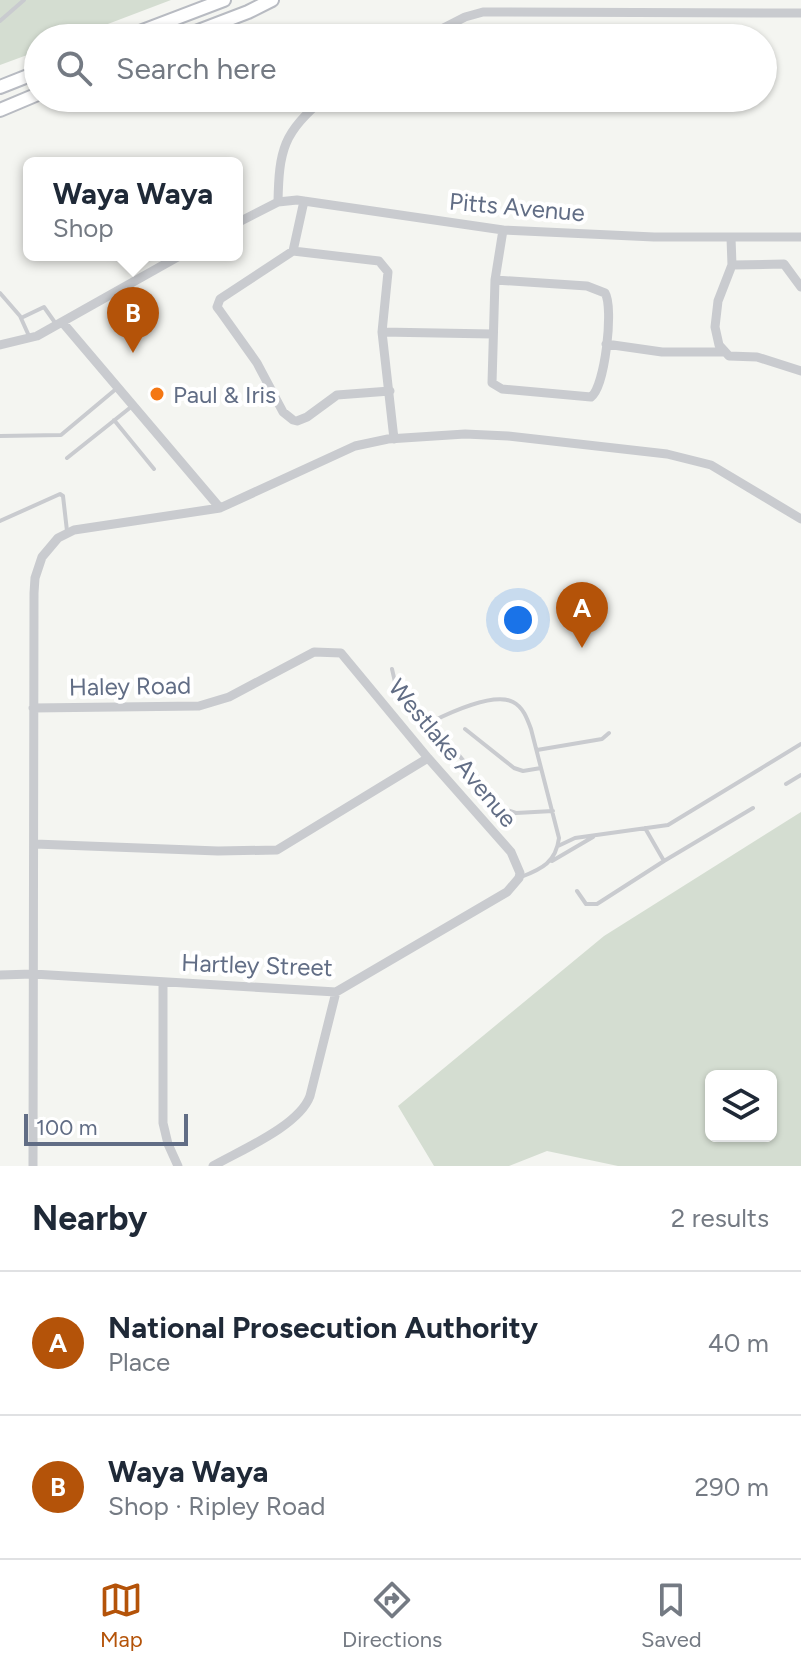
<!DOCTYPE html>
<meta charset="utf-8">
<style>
body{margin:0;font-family:Figtree,sans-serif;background:#f6f6f7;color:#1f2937}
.controls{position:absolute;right:24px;bottom:24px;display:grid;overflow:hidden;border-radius:12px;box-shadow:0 2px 6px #0004}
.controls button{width:72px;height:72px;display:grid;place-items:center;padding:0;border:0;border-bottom:2px solid #e0e1e3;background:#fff;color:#1f2937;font:40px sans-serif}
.scale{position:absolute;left:24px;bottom:20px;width:164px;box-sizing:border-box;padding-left:8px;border:4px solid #616d85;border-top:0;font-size:22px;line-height:28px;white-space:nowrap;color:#616d85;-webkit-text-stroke:6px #fff;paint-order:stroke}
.you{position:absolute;left:518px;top:620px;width:28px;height:28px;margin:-20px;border:6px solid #fff;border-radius:50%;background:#1a73e8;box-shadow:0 0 0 12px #1a73e833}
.badge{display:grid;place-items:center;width:52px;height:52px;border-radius:50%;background:#b45309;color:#fff;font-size:26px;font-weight:700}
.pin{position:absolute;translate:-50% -66px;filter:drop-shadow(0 2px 4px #0008)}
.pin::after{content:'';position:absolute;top:42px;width:28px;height:24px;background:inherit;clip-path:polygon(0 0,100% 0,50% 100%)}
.popup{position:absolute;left:23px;top:157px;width:220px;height:104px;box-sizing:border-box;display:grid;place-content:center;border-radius:12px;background:#fff;filter:drop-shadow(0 2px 6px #0005);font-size:26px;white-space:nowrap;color:#747a83}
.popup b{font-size:30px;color:#1f2937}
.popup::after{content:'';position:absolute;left:50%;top:100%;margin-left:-16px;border:16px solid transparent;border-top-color:#fff}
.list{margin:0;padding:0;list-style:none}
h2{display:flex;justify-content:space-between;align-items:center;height:104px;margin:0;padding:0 32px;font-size:34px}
h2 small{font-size:26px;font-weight:400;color:#747a83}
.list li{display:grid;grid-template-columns:52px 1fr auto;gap:24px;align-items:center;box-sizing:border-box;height:144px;padding:0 32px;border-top:2px solid #e0e1e3}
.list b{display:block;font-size:30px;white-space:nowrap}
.list p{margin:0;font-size:26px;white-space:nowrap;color:#747a83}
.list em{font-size:26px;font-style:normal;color:#747a83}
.icon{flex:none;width:44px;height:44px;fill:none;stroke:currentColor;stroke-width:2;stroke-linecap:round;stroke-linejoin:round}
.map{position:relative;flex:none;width:801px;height:1166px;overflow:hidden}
.search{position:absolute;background:#fff;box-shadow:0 2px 6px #0004;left:24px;right:24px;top:24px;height:88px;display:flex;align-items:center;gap:20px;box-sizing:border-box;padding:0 28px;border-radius:44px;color:#747a83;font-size:30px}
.sheet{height:392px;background:#fff}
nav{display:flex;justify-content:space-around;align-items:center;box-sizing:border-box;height:112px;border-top:2px solid #e0e1e3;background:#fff;font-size:22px;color:#747a83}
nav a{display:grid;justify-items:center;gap:4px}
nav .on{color:#b45309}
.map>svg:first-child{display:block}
.green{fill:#d4ddd1;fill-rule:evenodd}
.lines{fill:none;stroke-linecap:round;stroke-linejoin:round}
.secondary-casing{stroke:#b8bbc2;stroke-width:16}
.service{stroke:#c9cbcf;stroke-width:4}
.minor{stroke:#c9cbcf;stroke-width:9}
.secondary{stroke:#fff;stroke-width:12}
.poi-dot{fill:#f47713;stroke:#fff;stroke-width:3}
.labels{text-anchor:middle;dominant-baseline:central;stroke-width:8;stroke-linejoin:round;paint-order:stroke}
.street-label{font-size:24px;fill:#616d85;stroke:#fff}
.poi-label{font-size:24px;fill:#616d85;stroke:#fff;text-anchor:start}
</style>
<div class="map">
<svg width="801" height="1166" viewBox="0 0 801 1166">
<rect width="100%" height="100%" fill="#f4f5f1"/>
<path class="green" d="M0,0H171L71,38H38V51L0,65Z
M801,812V1166H618L547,1151L509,1166H434L398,1106L604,936ZM711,1076H771V1136H711Z"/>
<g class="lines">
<defs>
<path id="secondary" d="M124,38L224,0
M180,38L248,12L272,0
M0,87L38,72
M0,110L38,94"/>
</defs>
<use href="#secondary" class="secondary-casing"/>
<path class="service" d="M0,21L24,0
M0,293L20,316L29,336
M21,318L44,307L56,324
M114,420L154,469
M0,436L61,435L116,389
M67,458L131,407
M0,521L60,494L63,496L67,531
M392,669L395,682L431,722C449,713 494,692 513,702C523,707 527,718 531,729L559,838C556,862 542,869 521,877
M431,722L504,809L516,813L553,811
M465,729L514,768L523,771L541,768
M537,750L602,739L609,733
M786,784L801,775
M645,828L664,861
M558,846L575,838L668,825L801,744
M552,861L593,837
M577,891L586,904H597L664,861L753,808"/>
<path class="minor" d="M424,38L465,17L483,12L801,13
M278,202C279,151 283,131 325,98
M237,223L278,202L297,200L503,230L654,237H801
M731,238L732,265L718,301L715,327L719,345L729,356L757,357L801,371
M293,251L304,201
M732,265L784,264L801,287
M495,280L587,286L605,293C614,307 605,387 591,397L502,389L492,383L495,280L503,230
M63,323L220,508
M382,332L492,334
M606,344L662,352H724
M0,345L37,336L181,255
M390,391L337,395L307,417L297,421L293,420L283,412L257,363L220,311L217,307L220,299L293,251L379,261L388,272L382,332L394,439
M35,844L218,851L277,850L428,758
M0,975L33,974L336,992L507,892L519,878L520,873L511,852L428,758L341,653L314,652L229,697L199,706L33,708
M163,982V1123L168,1144L178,1166
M33,1166L34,593L35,578L42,557L58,538L74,530L220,508L355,446L388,439L465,434L508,436L667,454L711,465L801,519
M213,1166C241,1150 299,1126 310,1096L336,992"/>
<use href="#secondary" class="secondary"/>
</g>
<circle class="poi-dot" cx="157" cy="394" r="8"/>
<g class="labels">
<g class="street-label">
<text transform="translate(517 207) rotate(5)">Pitts Avenue</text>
<text transform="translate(130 686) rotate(-1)">Haley Road</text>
<text transform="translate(453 753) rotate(50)">Westlake Avenue</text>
<text transform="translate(257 965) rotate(2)">Hartley Street</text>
</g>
<g class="poi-label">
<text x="173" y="394">Paul &amp; Iris</text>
</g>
</g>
</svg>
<div class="controls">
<button><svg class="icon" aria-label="layers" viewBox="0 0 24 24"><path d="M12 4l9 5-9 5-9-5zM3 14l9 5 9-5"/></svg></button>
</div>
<div class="scale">100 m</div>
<div class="you"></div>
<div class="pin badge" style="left:582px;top:648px">A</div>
<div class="pin badge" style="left:133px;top:353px">B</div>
<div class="popup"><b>Waya Waya</b>Shop</div>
<div class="search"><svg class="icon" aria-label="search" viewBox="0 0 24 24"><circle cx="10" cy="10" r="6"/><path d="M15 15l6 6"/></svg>Search here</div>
</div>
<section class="sheet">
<h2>Nearby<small>2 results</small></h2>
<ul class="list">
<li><span class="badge">A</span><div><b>National Prosecution Authority</b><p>Place</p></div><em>40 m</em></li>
<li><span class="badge">B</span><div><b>Waya Waya</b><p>Shop · Ripley Road</p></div><em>290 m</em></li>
</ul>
</section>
<nav>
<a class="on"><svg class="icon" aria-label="map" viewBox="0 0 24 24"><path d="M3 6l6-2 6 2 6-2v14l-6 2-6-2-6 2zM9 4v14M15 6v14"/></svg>Map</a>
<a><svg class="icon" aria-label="directions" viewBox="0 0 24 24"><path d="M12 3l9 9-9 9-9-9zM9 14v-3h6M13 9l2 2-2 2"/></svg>Directions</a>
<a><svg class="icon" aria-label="saved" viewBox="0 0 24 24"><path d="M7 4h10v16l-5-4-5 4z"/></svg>Saved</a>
</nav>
